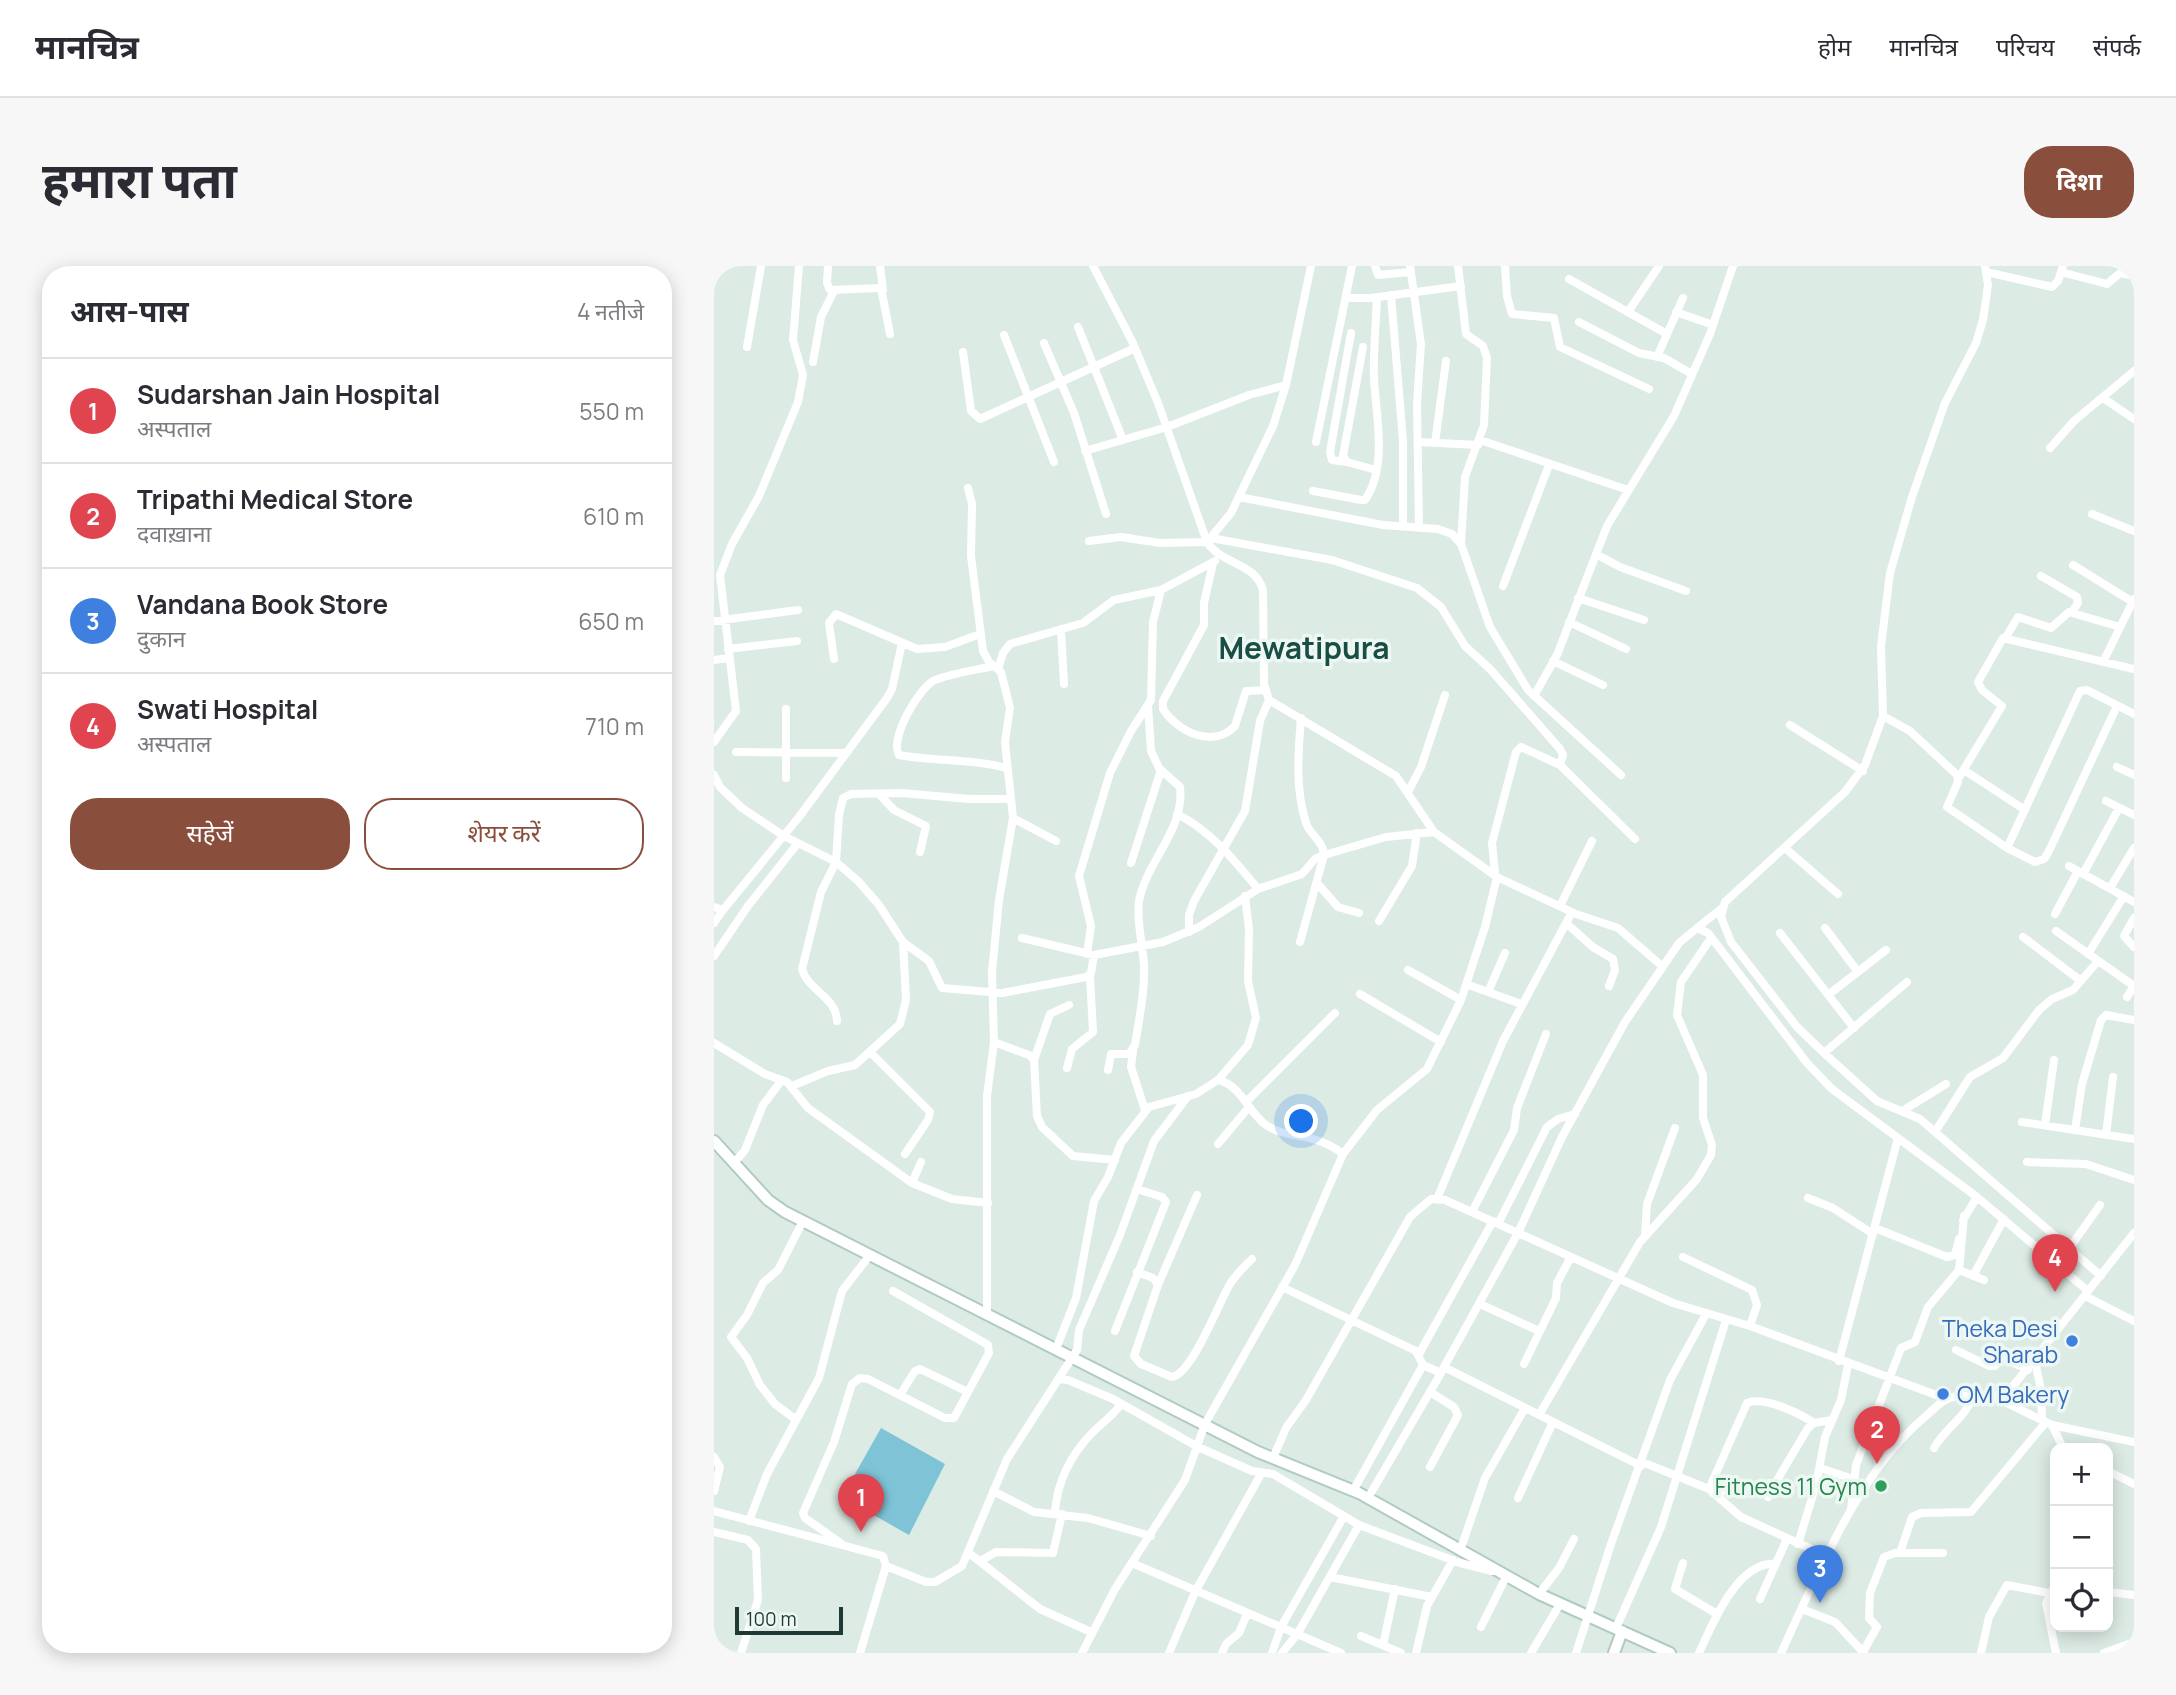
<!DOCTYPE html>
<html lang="hi">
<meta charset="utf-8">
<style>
body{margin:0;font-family:Manrope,"Noto Sans Devanagari",sans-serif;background:#f7f7f7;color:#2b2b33}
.controls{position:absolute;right:21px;bottom:21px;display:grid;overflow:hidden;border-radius:14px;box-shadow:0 4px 18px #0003}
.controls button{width:63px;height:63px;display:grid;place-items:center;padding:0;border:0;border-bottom:2px solid #e1e1e2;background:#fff;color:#2b2b33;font:35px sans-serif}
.scale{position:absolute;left:21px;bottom:18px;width:108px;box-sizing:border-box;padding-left:7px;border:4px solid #1d3b34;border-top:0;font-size:19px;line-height:24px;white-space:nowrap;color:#1d3b34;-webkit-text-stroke:5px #edf7f3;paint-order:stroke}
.you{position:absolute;left:588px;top:856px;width:24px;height:24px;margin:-18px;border:5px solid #fff;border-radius:50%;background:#1a73e8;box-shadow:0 0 0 10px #1a73e833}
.badge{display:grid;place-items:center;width:46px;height:46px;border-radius:50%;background:#8a4f3c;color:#fff;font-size:23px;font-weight:700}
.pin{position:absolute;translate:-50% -58px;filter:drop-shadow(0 2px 4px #0008)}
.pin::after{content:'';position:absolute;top:37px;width:24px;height:21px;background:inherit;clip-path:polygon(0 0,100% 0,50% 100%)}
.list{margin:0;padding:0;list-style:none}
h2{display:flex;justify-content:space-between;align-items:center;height:91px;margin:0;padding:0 28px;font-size:30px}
h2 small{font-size:23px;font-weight:400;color:#7c7c81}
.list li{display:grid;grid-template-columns:46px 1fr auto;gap:21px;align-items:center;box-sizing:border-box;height:105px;padding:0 28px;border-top:2px solid #e1e1e2}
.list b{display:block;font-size:26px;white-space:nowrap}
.list p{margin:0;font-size:23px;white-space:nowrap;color:#7c7c81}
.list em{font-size:23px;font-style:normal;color:#7c7c81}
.actions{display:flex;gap:14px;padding:21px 28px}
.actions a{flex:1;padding:16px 0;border:2px solid #8a4f3c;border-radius:28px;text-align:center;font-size:24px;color:#8a4f3c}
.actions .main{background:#8a4f3c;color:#fff}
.icon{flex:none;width:38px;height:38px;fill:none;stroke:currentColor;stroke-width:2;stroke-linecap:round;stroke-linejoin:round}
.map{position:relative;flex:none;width:1420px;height:1387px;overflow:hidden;border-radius:28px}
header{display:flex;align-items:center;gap:42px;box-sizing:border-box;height:98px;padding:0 35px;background:#fff;border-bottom:2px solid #e1e1e2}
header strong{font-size:33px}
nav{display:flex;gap:38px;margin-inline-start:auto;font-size:24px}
.intro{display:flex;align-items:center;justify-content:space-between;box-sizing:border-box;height:168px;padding:0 42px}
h1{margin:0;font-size:49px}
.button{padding:18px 32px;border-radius:28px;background:#8a4f3c;color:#fff;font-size:24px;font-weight:700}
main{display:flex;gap:42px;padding:0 42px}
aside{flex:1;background:#fff;border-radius:28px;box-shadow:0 4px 18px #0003}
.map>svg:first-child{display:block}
.water{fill:#7ec4d6}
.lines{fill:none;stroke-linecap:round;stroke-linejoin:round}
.secondary-casing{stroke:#afcbc2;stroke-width:14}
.street{stroke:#fff;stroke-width:8}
.secondary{stroke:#fff;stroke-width:10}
.shop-dot{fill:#3f7fe0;stroke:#edf7f3;stroke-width:2.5}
.leisure-dot{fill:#2e9e5b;stroke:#edf7f3;stroke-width:2.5}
.labels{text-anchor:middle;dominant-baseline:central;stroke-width:7;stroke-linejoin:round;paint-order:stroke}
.shop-label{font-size:23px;fill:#366cbe;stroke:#edf7f3;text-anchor:end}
.leisure-label{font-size:23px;fill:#27864d;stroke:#edf7f3;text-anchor:end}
.district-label{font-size:30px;font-weight:bold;fill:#184e44;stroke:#edf7f3}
</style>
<header>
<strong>मानचित्र</strong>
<nav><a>होम</a><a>मानचित्र</a><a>परिचय</a><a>संपर्क</a></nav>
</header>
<div class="intro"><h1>हमारा पता</h1><a class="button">दिशा</a></div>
<main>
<aside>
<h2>आस-पास<small>4 नतीजे</small></h2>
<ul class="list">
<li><span class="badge" style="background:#e0444e">1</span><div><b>Sudarshan Jain Hospital</b><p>अस्पताल</p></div><em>550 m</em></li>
<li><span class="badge" style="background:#e0444e">2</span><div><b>Tripathi Medical Store</b><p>दवाख़ाना</p></div><em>610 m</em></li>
<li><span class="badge" style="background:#3f7fe0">3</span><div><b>Vandana Book Store</b><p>दुकान</p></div><em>650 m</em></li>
<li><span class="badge" style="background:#e0444e">4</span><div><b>Swati Hospital</b><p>अस्पताल</p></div><em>710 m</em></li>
</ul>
<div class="actions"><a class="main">सहेजें</a><a>शेयर करें</a></div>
</aside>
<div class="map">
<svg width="1420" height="1387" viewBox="0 0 1420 1387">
<rect width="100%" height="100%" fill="#ddebe5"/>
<path class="water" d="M167,1162L231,1198L195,1269L128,1231Z"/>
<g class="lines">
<defs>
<path id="secondary" d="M0,875L54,934L71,946L544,1186L645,1227L825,1328L956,1387
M900,1387L908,1365"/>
</defs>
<use href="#secondary" class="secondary-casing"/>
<path class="street" d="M114,0L113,17L116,24L167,22L176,68
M166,0L169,24
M661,0L664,9L696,6
M696,0L707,78L703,138L705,262
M744,0L752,68L769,80L773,92L770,159L751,211L747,278
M791,0L793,30L798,48L840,52L846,81L935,123
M1271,0L1274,19L1269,54L1262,77L1231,137L1198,231L1176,307L1167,380L1169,450L1151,499L1131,526L1011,636L1007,651L1017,676L1083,761L1110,787L1163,835L1206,853L1387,1010
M1347,6L1393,18L1406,7L1420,10
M1277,7L1338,21L1344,15L1349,0
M855,13L953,68
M677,29L689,175V261
M632,32H657L747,20
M914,46L945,0
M962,46L999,59
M865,56L925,87L950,92L978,108
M364,61L409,174
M290,69L340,196
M330,77L360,147L392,248
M33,81L47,0
M649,81L629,190L633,196L662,204
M249,86L257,145L266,153L421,82
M943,91L969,32
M99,96L107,51L120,25
M1389,132L1420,153
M766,174L914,224
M602,176L638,0
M704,176L764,179
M721,177L732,95
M1336,182L1360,155L1420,105
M371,185L453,161L535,129L572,119
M633,196L618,194L616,186L637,67
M254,222L258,238L257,290L269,385L275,396L287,406L296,442L291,476L299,552L285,634L278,706L280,776L273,830V1048
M599,225L647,234H651C674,201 662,149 660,112C659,85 662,58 663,31
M525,231L669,259L724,263L738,268L747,278L776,361L814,424L907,509
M1378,248L1420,265
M497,272L618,294L703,322L727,341L751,380L777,404L846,483L849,489L846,499
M375,275L407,271L446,277L493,276L517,247L559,160L572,119L597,0
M882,288L906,301L972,325
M499,297L490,337V359L449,435V443C464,466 499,483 521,460L532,425L552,424
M1359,299L1419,336
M1327,310L1363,331L1364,337L1358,346
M789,320L835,199
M864,332L930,354
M0,355L84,344
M855,356L912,383
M347,363L350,418
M1292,371L1304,351L1337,362L1355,346L1406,361
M14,383L83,375
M120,393L115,357L122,348L203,383L231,381L266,368
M0,394L15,392
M839,395L889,419
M1389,396L1420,333
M280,400C261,404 239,407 221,414C205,421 175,473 185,489C223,496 254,492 292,502
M284,403L289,387L296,378L369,357L400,334L447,324L501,295
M820,430L843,389L893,260L960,150L996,68L1019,0
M1169,450L1196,465L1243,509L1244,516L1233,541L1293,582L1321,596L1330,593L1334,587L1403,440
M1076,459L1149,505
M0,476L22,445L6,309L18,278L45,230L84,136L89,109L79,74L85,0
M22,486L131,487
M1403,501L1420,509
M1250,504L1311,544
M0,509L6,521L28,542L70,570L122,596L144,615L165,639L189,676L215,695L228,722L288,727L372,711L377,707L380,689
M72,512V443
M1244,513L1288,440L1268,424L1264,416L1289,372L1420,403
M694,526L707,501L731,429
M166,529L180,544L212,560L206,586
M1392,535L1420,549
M463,548C497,565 520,594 544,623
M299,552L342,575
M1071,582L1124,628
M1293,582L1366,425L1373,424L1420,448
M417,597L447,504
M1355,600L1420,636
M781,607L778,577L802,486L807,481L846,499L921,573
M1369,608L1405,542
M783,611L862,648L904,662L948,700
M603,617L624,641L645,647
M1396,622L1420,582
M846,640L878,575
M0,641L9,644L85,551L173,432L178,423L188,377
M1341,648L1364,605
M1420,652L1410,670L1420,681
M665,655L698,600L703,567
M0,657L9,644
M852,657L879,681L899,693L901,704L895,720
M983,662L1008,642
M1111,662L1144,706
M1342,665L1420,720
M475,666V649L480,635L531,545L546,455L555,434
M1066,667L1140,762
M1309,671L1367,715
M308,672L380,689L449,676L485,661L544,623L588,608L601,593L610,589L672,571L720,566
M586,676L610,589C609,574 597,571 592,557C581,521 584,489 587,452
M373,688L377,660L365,610L396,507L417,465L437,434L439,356L447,324
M1374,688L1410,630
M0,690L34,640L84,577
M694,704L747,734
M752,718L807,738
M774,726L791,687
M646,728L727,776
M1114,729L1172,684
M1413,731L1420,720
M123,755C122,730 94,725 88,703L107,626L122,596L125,549L129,532L137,528L188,527L255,533H295
M280,776L315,789L320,794L323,850L328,861L359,890L401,894
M0,777L51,808L73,816L94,842L198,917L238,933L274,937
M419,785L417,801L431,844
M157,787L216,846L214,854L191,888
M1110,787L1193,716
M320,794L336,748L355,739
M353,802L358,783L379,766L376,710
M394,804L397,788H415L421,779C425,753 431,726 430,699C429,681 422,652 425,635C432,596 471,564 466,521L445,502L437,485L434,439
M504,814C527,819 534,846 552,859C574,874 600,865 629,888
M78,820L114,805L141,799L186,758L192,734L189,676
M532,836L621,747
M1190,844L1232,818
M1308,856L1420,873
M1331,859L1340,794
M1361,864L1368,818L1387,754L1392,749L1420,754
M1221,866L1256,811L1289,792L1325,744L1338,733L1359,724L1384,695
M1392,869L1399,811
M1184,872L1263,931L1374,1025
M504,878L535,841
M1313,896L1372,898L1420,914
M20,897L31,884L49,839L67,815
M198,917L207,896
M1094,932L1119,942L1159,968
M723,933L789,775L858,646
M758,946L800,864L803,842L832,768
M1249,954L1263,931
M784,958L833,861L844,853L861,848
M1161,962L1233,991L1241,989L1245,973
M931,969L933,938L961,862
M1354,984L1386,939
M969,991L1038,1024L1043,1039L1036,1060
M1245,1004L1270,1014
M423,1006L439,1012L444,1019L420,1090L427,1098L458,1111C478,1108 505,1036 516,1018C522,1008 530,1001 538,993
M1259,1010L1290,953
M444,1019L483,929
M568,1021L702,1085L709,1099L727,1107L730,1101L927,1200
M1371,1030L1420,1055
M766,1038L825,1065
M401,1065L452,936L448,931L423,923
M342,1083L362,1032L380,935L394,911L407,877L435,841L482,828L504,814L534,779L542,752L534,715L535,663L531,630
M1242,1084L1275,1100H1281L1289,1092L1314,1104
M705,1088L779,955
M1321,1095L1327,1124L1328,1154
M810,1098L842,1032L843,1017L857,991
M730,1101L804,967L848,871L911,756L965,677L983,662L994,667L1093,797L1118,823L1184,872L1125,1095
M345,1113L354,1114L399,1133L484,1181L538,1205L559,1208L645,1259
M186,1129L201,1105L206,1103L254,1126
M1280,1131L1338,1159L1420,1176
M825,1149L926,976L983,913L997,889L998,879L989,852V809L963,749L967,716L997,672
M81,1153L61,1138L46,1119L33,1092L17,1071L33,1049L49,1017L64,1004L89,955
M1338,1159L1349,1182
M1220,1182C1231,1162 1252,1151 1258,1132
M0,1191L6,1201L0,1225
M559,1192L572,1162L592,1134L696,951L717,933L731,934L959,1037L1036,1060L1233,1133
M928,1196L995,1223L1027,1251L1115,1291
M716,1201L744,1149L740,1141L716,1126
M1106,1202L1139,1213
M1394,1205L1420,1218
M995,1223L1033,1137C1050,1130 1085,1147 1100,1157
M279,1225L320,1246L374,1252L437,1270
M639,1225L709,1099
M999,1227L1062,1216L1094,1162L1100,1157L1118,1154
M1054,1231L1059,1218
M654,1232L727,1107
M804,1232L839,1156
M1137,1244L1142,1199L1187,1082L1201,1076L1214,1041L1245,1004L1250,950
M0,1245L169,1290L172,1300L146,1387
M341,1247C343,1214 357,1188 380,1165C390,1155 399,1150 407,1138
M35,1255L53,1208L105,1112L128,1025L156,989
M0,1266L34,1274L42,1283L44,1334L27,1387
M128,1278L91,1252L89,1247L120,1176L138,1118L146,1112L154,1113L231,1152H240L275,1087L274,1079L269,1076L179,1025
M1084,1278L1102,1219L1111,1171L1127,1134L1134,1099
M747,1282L771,1212L811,1142
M255,1287L326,1343L377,1366
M1186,1287L1198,1251L1207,1247L1257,1246L1332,1156
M266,1295L282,1286L339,1287L348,1248
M418,1297L627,1387
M969,1297L961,1323L1003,1348
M172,1300L212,1316H221L248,1300L293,1193L363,1084L365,1064L406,969L440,875L474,830
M616,1311L718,1331
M1341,1319L1332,1337L1342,1387
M1394,1326L1420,1329
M825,1328L845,1302L860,1273
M1046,1333L1073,1273
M1088,1343L1121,1356L1150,1387
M767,1361L792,1311
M902,1362L947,1261L1012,1054
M647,1370L687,1387
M669,1379L681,1323
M1149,1386L1163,1361L1155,1352L1156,1327L1170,1291L1181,1287H1229
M368,1387L401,1323L471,1214L491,1158L581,999L629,888L663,844L713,803L747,734L771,661L783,611L720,566L682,510L555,434L550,418L549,324C541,296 508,299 493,276L444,137L418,75L379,0
M455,1387L481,1326L547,1208
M508,1387L512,1378L525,1367L533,1348
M558,1387L567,1361L630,1250
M568,1387L584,1367L645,1259L746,1297L778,1305
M702,1387L713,1340L739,1294
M817,1387L846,1338
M862,1387L897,1278L956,1114L992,1048
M985,1387C998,1359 1024,1294 1062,1298
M1067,1387C1104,1308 1144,1206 1212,1150C1218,1145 1226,1136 1233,1133C1254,1124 1276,1138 1296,1124L1420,967
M1267,1387L1275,1351L1293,1319L1335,1327
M1390,1387L1420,1376"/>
<use href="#secondary" class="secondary"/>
</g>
<g class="shop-dot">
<circle cx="1358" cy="1075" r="7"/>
<circle cx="1229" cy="1128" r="7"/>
</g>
<circle class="leisure-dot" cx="1167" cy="1220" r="7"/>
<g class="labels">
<g class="shop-label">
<text x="1344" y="1062">Theka Desi<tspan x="1344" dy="26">Sharab</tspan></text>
<text x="1243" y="1128" text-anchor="start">OM Bakery</text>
</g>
<g class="leisure-label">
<text x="1153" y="1220">Fitness 11 Gym</text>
</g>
<g class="district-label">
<text x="590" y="381">Mewatipura</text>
</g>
</g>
</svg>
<div class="controls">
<button>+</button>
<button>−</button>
<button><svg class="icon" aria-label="locate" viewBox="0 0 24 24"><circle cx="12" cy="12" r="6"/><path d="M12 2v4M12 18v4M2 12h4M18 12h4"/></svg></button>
</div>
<div class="scale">100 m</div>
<div class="you"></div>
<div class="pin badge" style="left:147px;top:1266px;background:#e0444e">1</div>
<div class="pin badge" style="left:1163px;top:1198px;background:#e0444e">2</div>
<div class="pin badge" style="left:1106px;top:1337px;background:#3f7fe0">3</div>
<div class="pin badge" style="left:1341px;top:1026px;background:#e0444e">4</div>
</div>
</main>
